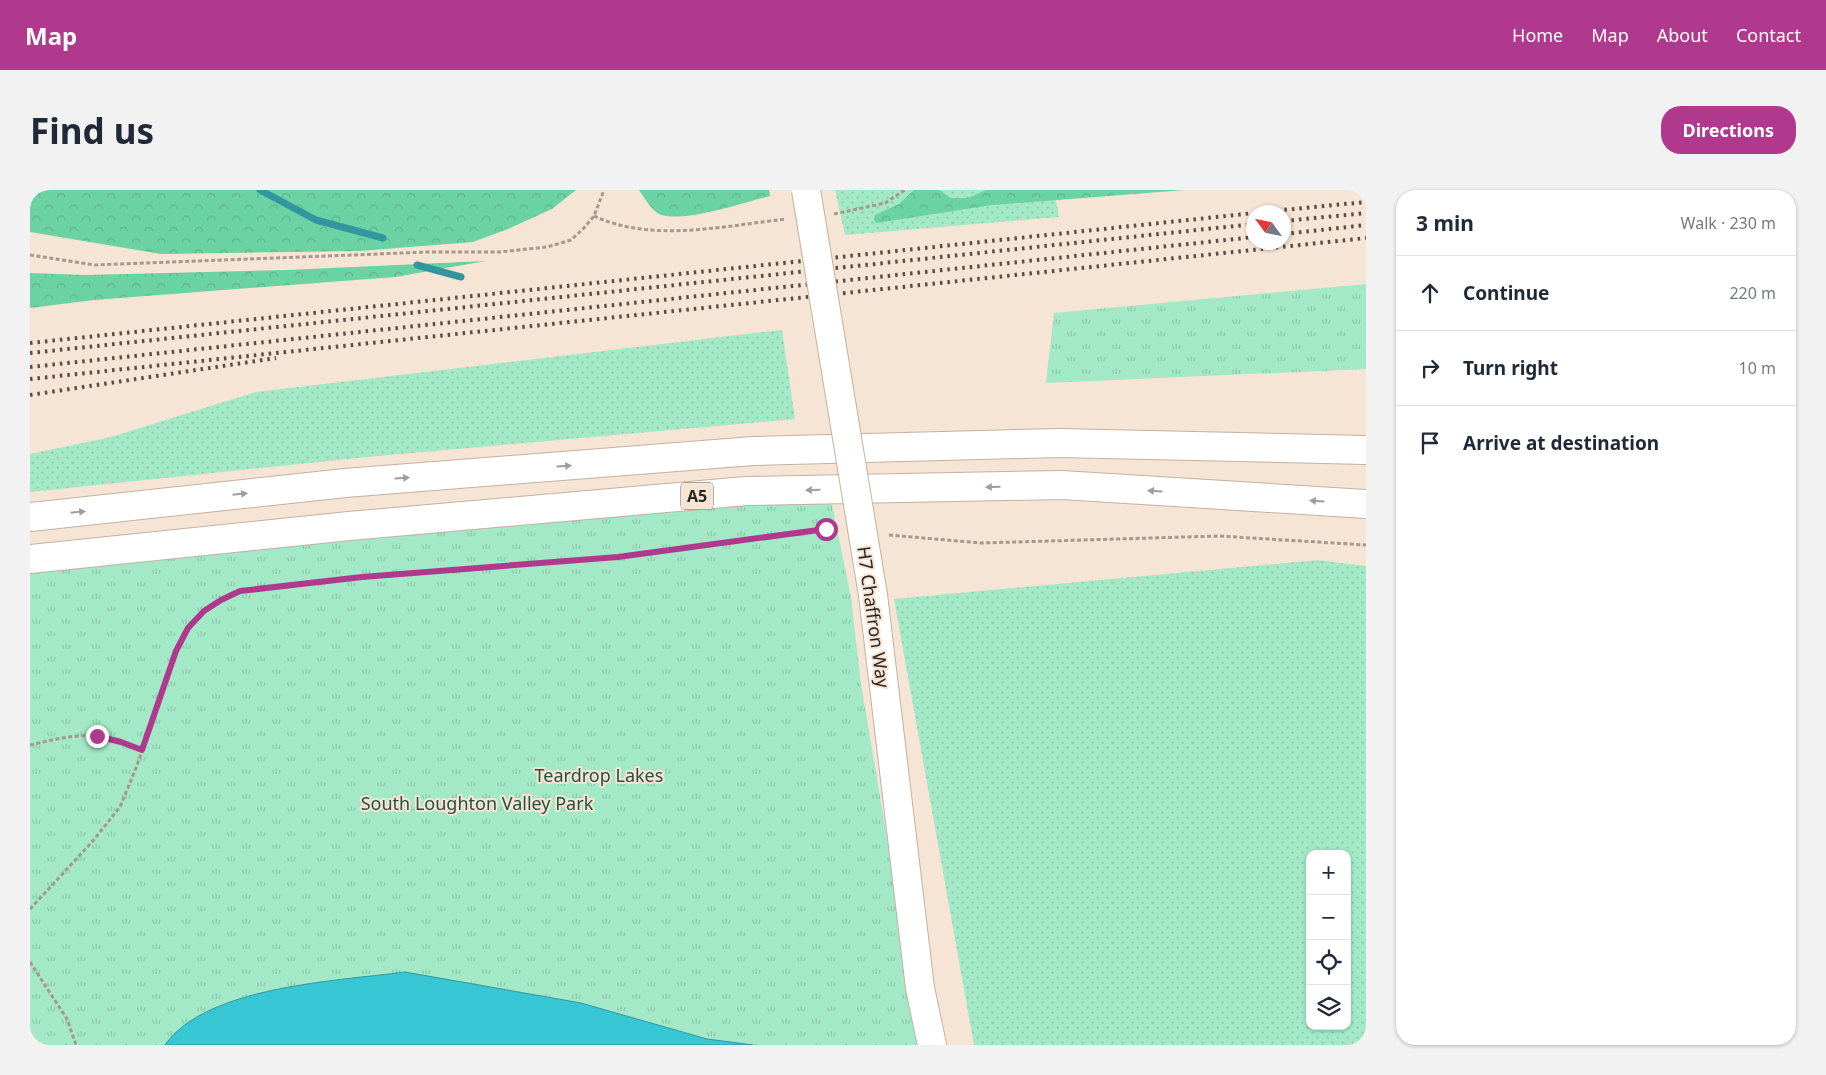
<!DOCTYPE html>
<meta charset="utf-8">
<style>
body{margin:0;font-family:"Noto Sans",sans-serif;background:#f2f2f3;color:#1f2937}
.controls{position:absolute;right:15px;bottom:15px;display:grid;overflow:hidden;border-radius:10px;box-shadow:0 1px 4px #0004}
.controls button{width:45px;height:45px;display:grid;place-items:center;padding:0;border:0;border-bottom:1px solid #e0e1e3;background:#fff;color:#1f2937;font:25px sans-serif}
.compass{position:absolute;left:1216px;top:15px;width:45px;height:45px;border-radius:50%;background:#fff;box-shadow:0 1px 4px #0004;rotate:303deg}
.stop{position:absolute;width:15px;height:15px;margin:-11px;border:4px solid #b0388d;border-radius:50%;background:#fff}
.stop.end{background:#b0388d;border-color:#fff;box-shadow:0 1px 5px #0008}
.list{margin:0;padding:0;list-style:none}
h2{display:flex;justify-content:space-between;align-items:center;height:65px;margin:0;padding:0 20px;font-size:21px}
h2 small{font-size:16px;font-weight:400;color:#747a83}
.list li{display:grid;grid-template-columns:32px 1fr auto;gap:15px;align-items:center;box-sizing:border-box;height:75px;padding:0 20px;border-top:1px solid #e0e1e3}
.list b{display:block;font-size:19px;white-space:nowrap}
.list em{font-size:16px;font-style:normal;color:#747a83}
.icon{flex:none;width:28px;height:28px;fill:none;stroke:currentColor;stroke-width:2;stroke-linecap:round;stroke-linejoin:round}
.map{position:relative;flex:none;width:1336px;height:855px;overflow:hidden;border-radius:20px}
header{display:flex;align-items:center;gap:30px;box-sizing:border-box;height:70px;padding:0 25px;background:#b0388d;color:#fff}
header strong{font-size:24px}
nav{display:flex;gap:28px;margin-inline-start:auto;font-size:18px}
.intro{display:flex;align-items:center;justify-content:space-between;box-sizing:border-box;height:120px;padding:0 30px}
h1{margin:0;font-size:35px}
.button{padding:12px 22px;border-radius:20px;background:#b0388d;color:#fff;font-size:18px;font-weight:700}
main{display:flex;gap:30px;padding:0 30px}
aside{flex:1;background:#fff;border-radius:20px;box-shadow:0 1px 4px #0004}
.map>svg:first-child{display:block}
.grass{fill:url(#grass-dots);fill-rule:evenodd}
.forest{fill:url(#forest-crowns)}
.park{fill:url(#park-tufts)}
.water{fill:#36c6d4;stroke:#33969e}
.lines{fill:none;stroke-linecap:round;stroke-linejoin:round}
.stream{stroke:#33969e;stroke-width:7}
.tertiary-casing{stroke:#c3b1a3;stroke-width:30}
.trunk-casing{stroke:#c3b1a3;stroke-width:30}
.path{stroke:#a6988d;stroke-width:3;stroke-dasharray:4 2.5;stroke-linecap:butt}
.tertiary{stroke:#fff;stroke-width:28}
.trunk{stroke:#fff;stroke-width:28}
.rail{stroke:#574d46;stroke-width:4;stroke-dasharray:2.5 5;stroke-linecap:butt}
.tertiary-bridge-casing{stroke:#c3b1a3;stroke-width:30;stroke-linecap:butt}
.tertiary-bridge{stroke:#fff;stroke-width:28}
.oneway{fill:#a09d9b}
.route{stroke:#b0388d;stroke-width:6}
.labels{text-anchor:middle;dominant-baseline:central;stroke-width:4;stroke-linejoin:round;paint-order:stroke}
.shield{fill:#f6e4d4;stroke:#695e56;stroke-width:1}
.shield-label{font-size:16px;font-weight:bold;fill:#2c2520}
.street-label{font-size:18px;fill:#2c2520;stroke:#f6e4d4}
.park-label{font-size:18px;fill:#24503c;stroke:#f6e4d4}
</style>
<header>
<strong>Map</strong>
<nav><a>Home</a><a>Map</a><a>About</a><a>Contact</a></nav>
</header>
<div class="intro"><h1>Find us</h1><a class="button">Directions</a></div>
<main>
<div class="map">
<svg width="1336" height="855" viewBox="0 0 1336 855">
<defs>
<pattern id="grass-dots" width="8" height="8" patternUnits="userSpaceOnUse" patternTransform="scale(1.25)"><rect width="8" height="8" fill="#a3e9c7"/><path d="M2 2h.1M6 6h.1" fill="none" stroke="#8cc8ab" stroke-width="1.8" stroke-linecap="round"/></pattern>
<pattern id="forest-crowns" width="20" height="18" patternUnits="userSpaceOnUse" patternTransform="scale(1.25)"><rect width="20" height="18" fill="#6bd2a4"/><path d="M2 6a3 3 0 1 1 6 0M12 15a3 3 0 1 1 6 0" fill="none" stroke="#5db48d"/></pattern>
<pattern id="park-tufts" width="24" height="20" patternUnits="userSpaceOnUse" patternTransform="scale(1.25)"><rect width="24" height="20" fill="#a3e9c7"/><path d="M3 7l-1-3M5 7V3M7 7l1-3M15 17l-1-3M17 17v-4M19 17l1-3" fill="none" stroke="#8cc8ab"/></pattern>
</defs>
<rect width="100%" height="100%" fill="#f6e4d4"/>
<path class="grass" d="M805,0H1024L1029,27L815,45Z
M752,140L765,229L337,267L0,302V264L81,247L226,202Z
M1288,370L1336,376V855H944L864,409ZM1280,664H1317V836H1280Z"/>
<path class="forest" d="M0,0H546L522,19L478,39L443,52L329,61L131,64L0,42Z
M609,0H739L740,6C715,12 653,34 629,24C621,20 614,7 609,0Z
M884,0H909L921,8H938L956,0H1155L962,15L846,33L844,29L845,25L869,14Z
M456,71L365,87L64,110L0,118V83L55,85L257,80Z"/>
<path class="park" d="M1336,94V179L1016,193L1024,123Z
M799,300L821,407L831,494L892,855H0V369Z"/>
<path class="water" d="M375,782L551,813L677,849L723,855H135C176,796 308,791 375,782Z"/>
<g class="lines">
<path class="stream" d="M230,0L286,30L353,48
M387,75L431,87"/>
<defs>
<path id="tertiary" d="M843,405L890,798L902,855"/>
<path id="trunk" d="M0,327L315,293L723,261L1029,253L1336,260
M0,369L319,336L716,301L1032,295L1336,314"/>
</defs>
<use href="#tertiary" class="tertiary-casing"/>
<use href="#trunk" class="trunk-casing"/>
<path class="path" d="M804,24L855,13L875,0
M564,26C571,29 578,32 586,34C638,49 703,35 756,29
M0,65L65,75L398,62H469L517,57L541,50L553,39L564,26L574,0
M859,345L951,353L1189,346L1336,355
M0,555C22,550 44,544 67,546C82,547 98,555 112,560
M0,719L62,652L90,617L106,578L146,461L158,438L174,421L191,409L210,401L332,387L587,367L796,339L808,340
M0,772L37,829L46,855"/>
<use href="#tertiary" class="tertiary"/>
<use href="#trunk" class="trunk"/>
<path class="rail" d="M1232,22L1336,12
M1254,31L1336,23
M1254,44L1336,35
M0,153L1224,23
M0,163L1224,34
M0,177L1224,47
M0,189L1336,48
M0,205L246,168"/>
<defs>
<path id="tertiary-bridge" d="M776,0L843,405"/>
</defs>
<use href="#tertiary-bridge" class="tertiary-bridge-casing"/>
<use href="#tertiary-bridge" class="tertiary-bridge"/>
</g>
<defs><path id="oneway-solid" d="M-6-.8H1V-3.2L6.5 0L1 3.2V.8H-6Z" transform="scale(1.25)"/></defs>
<g class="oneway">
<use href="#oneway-solid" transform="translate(534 276) rotate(-4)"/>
<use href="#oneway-solid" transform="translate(372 288) rotate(-4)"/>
<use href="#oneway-solid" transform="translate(963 297) rotate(179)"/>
<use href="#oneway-solid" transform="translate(783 300) rotate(179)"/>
<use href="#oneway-solid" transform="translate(1125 301) rotate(-176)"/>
<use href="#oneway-solid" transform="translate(210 304) rotate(-6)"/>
<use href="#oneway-solid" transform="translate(1287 311) rotate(-176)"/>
<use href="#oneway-solid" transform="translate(48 322) rotate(-6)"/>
</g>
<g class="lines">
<path class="route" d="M67,546L91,552L112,560L146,461L158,438L174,421L191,410L210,401L332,387L588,367L796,339"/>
</g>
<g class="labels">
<rect class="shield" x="651" y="292.5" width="32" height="27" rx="4"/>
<g class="shield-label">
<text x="667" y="306">A5</text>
</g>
<g class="street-label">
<text transform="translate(844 427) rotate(82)">H7 Chaffron Way</text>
</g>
<g class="park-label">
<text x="569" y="585">Teardrop Lakes</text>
<text x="447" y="613">South Loughton Valley Park</text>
</g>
</g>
</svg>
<div class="controls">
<button>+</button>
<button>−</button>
<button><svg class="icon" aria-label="locate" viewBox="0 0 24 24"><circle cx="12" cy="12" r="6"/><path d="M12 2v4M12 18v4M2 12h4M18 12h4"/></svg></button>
<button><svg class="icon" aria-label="layers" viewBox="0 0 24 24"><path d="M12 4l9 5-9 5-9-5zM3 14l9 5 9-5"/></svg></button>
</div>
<svg class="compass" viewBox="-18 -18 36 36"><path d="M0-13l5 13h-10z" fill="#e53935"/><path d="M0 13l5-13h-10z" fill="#747a83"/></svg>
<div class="stop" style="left:796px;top:339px"></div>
<div class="stop end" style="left:67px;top:546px"></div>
</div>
<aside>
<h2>3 min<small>Walk · 230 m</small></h2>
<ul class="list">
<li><svg class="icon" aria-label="ahead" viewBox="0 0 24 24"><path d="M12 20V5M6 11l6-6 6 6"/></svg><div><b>Continue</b></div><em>220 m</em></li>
<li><svg class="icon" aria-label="right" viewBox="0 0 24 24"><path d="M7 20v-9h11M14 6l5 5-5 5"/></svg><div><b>Turn right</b></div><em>10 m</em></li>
<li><svg class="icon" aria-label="arrive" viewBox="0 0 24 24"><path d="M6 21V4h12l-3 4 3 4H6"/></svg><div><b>Arrive at destination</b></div></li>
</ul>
</aside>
</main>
